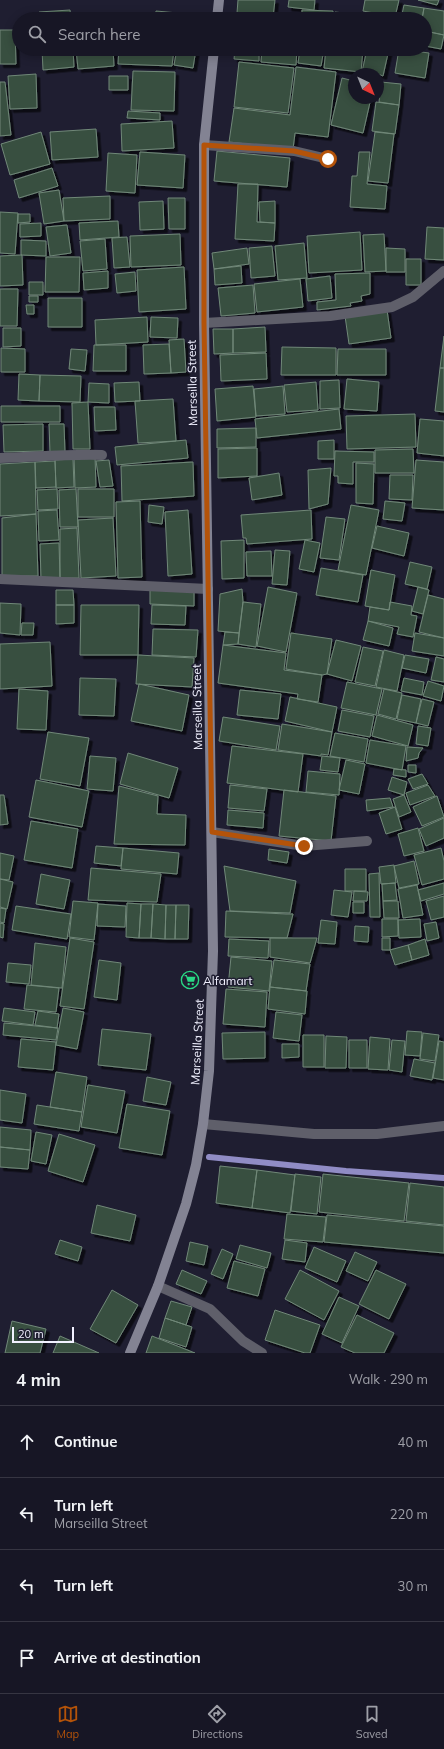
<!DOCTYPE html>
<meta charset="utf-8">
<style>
body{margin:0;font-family:Mulish,sans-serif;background:#242332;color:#f1f3f6}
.compass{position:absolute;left:348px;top:68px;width:36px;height:36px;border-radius:50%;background:#171625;box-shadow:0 2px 10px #0003;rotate:137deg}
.scale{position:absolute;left:12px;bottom:10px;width:62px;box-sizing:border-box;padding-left:4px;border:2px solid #f1f1ff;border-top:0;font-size:11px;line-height:14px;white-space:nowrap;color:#f1f1ff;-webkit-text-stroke:3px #1f1e31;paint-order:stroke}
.stop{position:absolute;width:12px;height:12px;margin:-9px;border:3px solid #b45309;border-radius:50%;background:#fff}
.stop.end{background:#b45309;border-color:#fff;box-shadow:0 1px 4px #0008}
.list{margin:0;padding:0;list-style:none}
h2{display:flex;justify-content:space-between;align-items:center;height:52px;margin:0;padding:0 16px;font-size:17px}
h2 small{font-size:13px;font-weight:400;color:#9e9fa7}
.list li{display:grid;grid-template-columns:26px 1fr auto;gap:12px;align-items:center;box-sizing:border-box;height:72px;padding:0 16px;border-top:1px solid #363542}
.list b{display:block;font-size:15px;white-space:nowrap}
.list p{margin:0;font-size:13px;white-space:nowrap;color:#9e9fa7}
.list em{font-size:13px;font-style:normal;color:#9e9fa7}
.icon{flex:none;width:22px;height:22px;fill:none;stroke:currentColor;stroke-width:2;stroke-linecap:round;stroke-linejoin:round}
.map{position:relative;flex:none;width:444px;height:1353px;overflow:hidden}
.search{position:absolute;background:#171625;box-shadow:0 2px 10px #0003;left:12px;right:12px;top:12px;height:44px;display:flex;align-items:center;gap:10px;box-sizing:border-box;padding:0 14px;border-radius:22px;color:#9e9fa7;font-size:15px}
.sheet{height:340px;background:#171625}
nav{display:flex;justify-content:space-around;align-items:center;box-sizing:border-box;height:56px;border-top:1px solid #363542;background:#171625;font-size:11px;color:#9e9fa7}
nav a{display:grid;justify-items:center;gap:2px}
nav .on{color:#b45309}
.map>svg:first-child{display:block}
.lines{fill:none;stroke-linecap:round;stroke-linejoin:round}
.stream{stroke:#908cc5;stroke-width:6}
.building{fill:#394f41;stroke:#708878;filter:url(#shadow)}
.street{stroke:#5f5f6a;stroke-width:10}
.secondary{stroke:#838393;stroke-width:10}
.route{stroke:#b45309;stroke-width:5}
.labels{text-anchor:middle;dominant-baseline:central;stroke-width:3;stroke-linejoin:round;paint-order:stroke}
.street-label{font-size:12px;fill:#f1f1ff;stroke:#1f1e31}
.poi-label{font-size:12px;fill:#f1f1ff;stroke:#1f1e31;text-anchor:start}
</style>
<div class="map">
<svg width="444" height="1353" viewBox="0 0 444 1353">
<defs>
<filter id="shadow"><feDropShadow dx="3.5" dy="3.5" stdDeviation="0" flood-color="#0009"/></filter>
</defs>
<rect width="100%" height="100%" fill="#1f1e31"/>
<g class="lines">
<path class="stream" d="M209,1157L346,1171L444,1178"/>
</g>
<path class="building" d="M238,0H275L273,17L237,13Z
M289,0H315L314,10L288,7Z
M365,0H399L395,17L363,11Z
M418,0H439L437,5Z
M404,5L424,8L422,19H401Z
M424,8L444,11V35L425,31V19H422Z
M70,10L71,19H39V12Z
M302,10L333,11V19H302Z
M156,11L178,13V19H155Z
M335,12L363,15V19H334Z
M110,14V19H73V18Z
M264,17L293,19H264Z
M0,30H15L16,64H0Z
M425,31L444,35L441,49L425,46Z
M42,49H73L74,67L43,70Z
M76,49H113L114,66L78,69Z
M119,49H174L172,66L118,64Z
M177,49H196L193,68L174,65Z
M235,49H259V61L234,59Z
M262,49H297L296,65L261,62Z
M300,49H324L321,66L298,63Z
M326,49H363L361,72L324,68Z
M367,49H389L383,76L378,74L362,72Z
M399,49L429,53L425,78L395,73Z
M239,62L294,68L288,113L234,107Z
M296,67L336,72L328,137L295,133L293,149L229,142L234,108L290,115Z
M133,71L175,72L174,111L131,110Z
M36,74L37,108L10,109L8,76Z
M109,76H128V90H109Z
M342,78L354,81V98H371L363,133L331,125Z
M0,82H5L11,135L0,136Z
M381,82L401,84L399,105L379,102Z
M376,102L399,105L395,134L372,131Z
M128,111L160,113V120L127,118Z
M172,121L174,148L122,151L121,124Z
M96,129L98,157L52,160L50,132Z
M41,132L50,164L10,175L1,144Z
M375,132L394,134L388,183L368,181Z
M217,151L290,158L287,187L214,181Z
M140,152L185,155L183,188L137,185Z
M359,152H370L367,184L387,186L385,209L350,207L352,176H357Z
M108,153L137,155L135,193L106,191Z
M52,168L58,186L19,198L14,180Z
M238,184H258L257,222L275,223L274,241L235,239Z
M59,190L64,221L44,224L39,193Z
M110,196V219L64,221L63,198Z
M168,198H185V229H169Z
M163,201L164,229L140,230L139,202Z
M275,201V223L260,222L259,202Z
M0,212L18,213L15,254L0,253Z
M18,214H30V222L18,223Z
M118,221L119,237L80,240L79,223Z
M41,223V236L20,237V224Z
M67,225L71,253L50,256L46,227Z
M427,227L444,228V260L425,259Z
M360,232L362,270L309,273L307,236Z
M180,234L181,265L131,267L130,236Z
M384,234L386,271L365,272L363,235Z
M127,237L130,267L114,268L112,238Z
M105,239L107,269L83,271L80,241Z
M21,240L46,241V256L21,255Z
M304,243L307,278L278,280L275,246Z
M272,246L275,276L251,278L249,248Z
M247,248L249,264L214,269L212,253Z
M386,248L405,249V272H386Z
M22,255L23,285L0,286V256Z
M46,257H80L79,292H45Z
M406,259H421V285H406Z
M241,266L242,283L215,285L214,269Z
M184,267L186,309L139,312L137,270Z
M108,271V288L84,290L83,273Z
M135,272L136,291L117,293L115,274Z
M370,273V294L361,296L362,301L350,303L351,306L317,310V302L336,300L335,274Z
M330,276L332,298L308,301L306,279Z
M300,279L303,307L257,312L254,284Z
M29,282H43V295H29Z
M253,285L255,313L221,316L218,288Z
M0,289H18L17,326H0Z
M29,296H38V302H29Z
M48,298H82V327H48Z
M26,305H34V314H27Z
M387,310L391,338L349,344L345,316Z
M147,317L148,342L96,345L95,320Z
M151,317L178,318L177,338L150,337Z
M265,327L266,352L233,353V329Z
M3,328H21V346L3,347Z
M213,329H233V353L214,354Z
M444,336V368H440Z
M184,339L186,372L171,373L169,340Z
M169,344L171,373L144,374L143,345Z
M94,345H126V371H93Z
M282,347L336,348V375H281Z
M1,348L25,349V372H1Z
M71,349L87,350L85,371L69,369Z
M338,349H386V375H337Z
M266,353L267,379L221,381L220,355Z
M440,368H444V412L435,411Z
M19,374L40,375L39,401L18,400Z
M40,375L81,376L80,402L39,401Z
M347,379L379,382L377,411L344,409Z
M339,380L340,408L320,409V381Z
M139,382L140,401L115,402L114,383Z
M316,382L318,410L287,412L284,385Z
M89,383L109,384V403L88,402Z
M253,386L256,417L217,421L215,389Z
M283,386L285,414L256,416L254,389Z
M173,399L176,441L138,443L135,401Z
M88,402L90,449H73L72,403Z
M1,406H60V422H1Z
M94,407H115L116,430L95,431Z
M339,409L341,429L257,438L255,419Z
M415,414L416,447L347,449L346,416Z
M420,419L444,421V456L417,453Z
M43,424V451L4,452L3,425Z
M49,424H64L65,453H50Z
M256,428V447L217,448V429Z
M186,440L188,458L117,465L115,447Z
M334,440V459H318V441Z
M257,448V476L218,478V449Z
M413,449L414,473H375V450Z
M335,451L374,452V462H353V484L338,483V476H334Z
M95,456L96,487L75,488L74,457Z
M73,459L74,487L56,488L55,460Z
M109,460L113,486L100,487L96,461Z
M416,460L444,462V510L412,508Z
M55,461L56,487L36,488L35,462Z
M35,462L36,514L0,516V464Z
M193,462L194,496L122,501L121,466Z
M356,463L374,464L373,504L356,503Z
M331,468L328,504L309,509L308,470Z
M279,473L282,495L252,500L249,478Z
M390,475H413L412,500L389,499Z
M57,489L58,509L38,510L37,490Z
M76,489L78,527H60L59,490Z
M78,489H114V517H78Z
M140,501L142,577L118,578L116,502Z
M385,501L405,503L402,521L383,519Z
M149,505L164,507L162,524L148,522Z
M351,505L379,510L366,575L338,570Z
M57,510L59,540L39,541L38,511Z
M188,510L192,574L168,576L165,512Z
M311,510L312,539L247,544L246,538H243L241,515Z
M36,514L38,576H2V518Z
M326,517L345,519L339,560L320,558Z
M113,518L116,576L81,578L78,520Z
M377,526L409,533L404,556L372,548Z
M77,528L79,578H60V529Z
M244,540V578L222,579L221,541Z
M305,540L320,543L314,572L299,569Z
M59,543L60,578L41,579L40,544Z
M275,550L290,551L287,585L272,584Z
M271,551L272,576H247L246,552Z
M410,562L432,567L427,589L405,584Z
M321,568L363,575L358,602L316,595Z
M371,570L395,575L389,610L365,606Z
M268,587L297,593L286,652L257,646Z
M418,587L429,590L423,614L412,611Z
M150,588L194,590V606L150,604Z
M242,589L243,602L239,633L218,631L220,594Z
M56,590H73L74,605H56Z
M428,595L444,599V638L419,632Z
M243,602L261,604L256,647L238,644Z
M390,602L412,606L411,615L417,616L413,637L397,634L399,627L368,621L370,607L389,610Z
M0,603L21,604L20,635L0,633Z
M56,605H74V623L56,624Z
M81,605H139L138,655H80Z
M152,605L186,606L185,625L151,624Z
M368,621L393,628L389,646L363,640Z
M22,623H34L33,635H21Z
M153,629L198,630L196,657L152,655Z
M225,632L239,633L238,644L223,645Z
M291,633L332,639L327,674L322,675L286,669Z
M415,633L444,638V656L412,651Z
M336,640L361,646L352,681L327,674Z
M50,642L52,686L0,689V644Z
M223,645L286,653L284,670L322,675L318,702L297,699L298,694L218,683Z
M363,647L383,651L375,686L355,682Z
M384,650L404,655L397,691L376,687Z
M138,655L194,658L192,687L136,684Z
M405,655L429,659L426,673L402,668Z
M436,657L444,659V682L431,680Z
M80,678L116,679L114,716L79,715Z
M404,678L424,682L422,695L401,691Z
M428,681L444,686L441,701L423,696Z
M347,682L382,689L376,715L341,708Z
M139,684L189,695L182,731L131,721Z
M19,689L48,691L46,730L17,729Z
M384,689L402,693L396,719L378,714Z
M240,690L281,694L278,719L237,715Z
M402,695L421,699L416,723L397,719Z
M290,697L337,707L332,732L285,721Z
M422,699L434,702L428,726L416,723Z
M342,710L374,716L370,737L338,731Z
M377,715L413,725L408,746L372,736Z
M223,717L280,726L276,750L219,741Z
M282,724L332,732L328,755L321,754V756L278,750Z
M418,726L431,728L428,746L416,744Z
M48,732L89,738L80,786L40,779Z
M335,733L368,739L364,762L330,756Z
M370,740L406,746L402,770L366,763Z
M232,746L303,754L298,792L227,783Z
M407,747L423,748L419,753L418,758L406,761Z
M128,753L178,768L169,798L120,784Z
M90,756L116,758L113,791L87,789Z
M322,756L340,758L338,772L320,770Z
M346,760L365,764L359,794L339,790Z
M408,765H416V773L408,772Z
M394,769L406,770V777L393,775Z
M308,771L340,774L339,795L306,792Z
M422,774L428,784L413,789L408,779Z
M392,777L407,782L404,795L388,790Z
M36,780L89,791L82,827L29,817Z
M230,785L267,789L264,811L228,808Z
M428,785L435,796L410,805L406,793Z
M119,786L158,796L157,814L186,815L185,845L114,844Z
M284,790L336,796L331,841L279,836Z
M0,795H4L8,824L0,825Z
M404,795L411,812L399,817L393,799Z
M437,796L444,817L422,826L413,807Z
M390,798L393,807L367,811L366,800Z
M395,807L402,829L386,834L379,813Z
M228,810L264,813L263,828L227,825Z
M444,818V838L426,846L419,829Z
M31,821L78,829L72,868L24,860Z
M418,828L424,851L404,856L398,834Z
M96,846L123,848L121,866L94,863Z
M123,848L179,853L177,874L121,869Z
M441,848L444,861V879L422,885L414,855Z
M269,849L289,852L287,863L268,860Z
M0,853L14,856L9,880L0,879Z
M414,861L419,884L399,888L394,866Z
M394,865L396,883L381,884L379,867Z
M224,866L296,881L290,913L230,911Z
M91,868L161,874L157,902L88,900Z
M345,869H366V891H345Z
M379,873L380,917H370L369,874Z
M41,874L70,880L64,909L36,904Z
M0,879L13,882L7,909L0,907Z
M395,883L397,900L383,901L382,884Z
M444,883V894L421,901L418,890Z
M417,885L423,915L403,918L398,889Z
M334,890L352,892L348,917L331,915Z
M354,891L368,892L367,901H353Z
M444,896V917L431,920L426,901Z
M73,901L98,903L94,940L69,937Z
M383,901H398L399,918H384Z
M353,902H364V913H353Z
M127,903L141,904L139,938L126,937Z
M98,904L126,906L125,927L97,926Z
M141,904H153L151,938H139Z
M153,904L166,905L165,939L151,938Z
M166,905H176L175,939H165Z
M176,905H189L188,939H175Z
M16,906L71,914L67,939L12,930Z
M0,908L6,909L4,923L0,922Z
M226,911L286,914H293L287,938L225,937Z
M382,919H398V936L382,937Z
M420,919L421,937L399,938L398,920Z
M321,920L337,922L335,944L318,943Z
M436,922L439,938L427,941L424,924Z
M0,923L4,924L3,938L0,937Z
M355,926L369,927L368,942L354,941Z
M70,938L94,942L84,1009L60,1006Z
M270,938H317L310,963L270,957Z
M382,938H390V950H382Z
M229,939L269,941L268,958L228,956Z
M425,939L429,955L412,960L408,945Z
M35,943L66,947L62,988L31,985Z
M408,945L412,960L395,965L390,950Z
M231,957L272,961L269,991L228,987Z
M99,960L121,963L117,1000L94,997Z
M274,960L310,964L306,991L270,987Z
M8,963L31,965L29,984L6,982Z
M27,985L59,988L56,1012L24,1009Z
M270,987L307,991L305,1014L268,1009Z
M226,989L267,992L265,1027L223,1024Z
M4,1008L35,1012L33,1025L2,1021Z
M63,1008L84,1012L77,1049L56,1045Z
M38,1011L59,1014L57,1028L35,1025Z
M276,1012L302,1015L299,1041L273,1038Z
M4,1023L58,1028L56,1040L3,1035Z
M102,1029L151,1034L146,1070L98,1065Z
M407,1031L422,1032L420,1056L405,1055Z
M265,1032V1058L223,1059L222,1033Z
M423,1033L439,1035L435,1061L420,1059Z
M303,1035H324V1067H303Z
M326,1036L347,1037L346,1068H325Z
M370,1037L390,1039L388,1070L368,1069Z
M21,1039L56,1042L53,1070L18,1067Z
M349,1040H367V1068H349Z
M392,1040L405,1041L402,1072L389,1070Z
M439,1041L444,1042V1080L433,1078Z
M282,1044H299V1057L282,1058Z
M414,1059L435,1063L432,1080L410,1076Z
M56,1072L87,1077L82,1112L50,1107Z
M147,1077L171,1082L166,1105L143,1101Z
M88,1085L125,1091L117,1133L81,1127Z
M0,1090L26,1094L22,1123L0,1120Z
M127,1104L170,1111L162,1155L119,1148Z
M37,1105L82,1112L79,1131L34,1124Z
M0,1127L31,1130L30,1150L0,1147Z
M36,1132L52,1135L46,1164L31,1161Z
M59,1134L95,1145L83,1182L48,1171Z
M0,1147L30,1150L28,1169L0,1167Z
M220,1166L257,1170L252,1208L216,1203Z
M257,1170L295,1175L290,1213L252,1208Z
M295,1174L321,1177L317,1214L291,1211Z
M323,1174L409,1183L404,1221L319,1212Z
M410,1183L444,1187V1225L406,1221Z
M97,1205L136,1215L130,1241L91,1233Z
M287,1214L326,1217L323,1242L284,1239Z
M327,1215L444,1226V1253L324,1242Z
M60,1240L82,1247L78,1261L55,1254Z
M285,1240L307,1243L305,1262L282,1259Z
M190,1242L208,1246L204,1265L186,1261Z
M240,1245L271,1253L267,1268L236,1259Z
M314,1247L346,1261L337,1282L305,1268Z
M222,1249L233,1254L223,1279L211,1274Z
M355,1252L377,1262L368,1281L346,1271Z
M234,1261L265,1269L258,1296L227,1288Z
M182,1270L207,1281L201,1294L176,1284Z
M300,1270L339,1291L324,1320L285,1299Z
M376,1270L406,1284L389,1319L359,1304Z
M112,1290L138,1305L116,1343L90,1329Z
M339,1297L359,1306L342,1343L322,1334Z
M171,1301L192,1307L186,1325L165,1318Z
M275,1310L320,1325L310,1353H305L265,1340Z
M357,1315L394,1333L384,1353H355L341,1347Z
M165,1318L192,1327L186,1347L159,1338Z
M12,1321L46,1329L40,1353H5Z
M60,1336L99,1353H53Z
M152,1336L195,1353H146Z"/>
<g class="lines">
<path class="street" d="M204,145L294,151L328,159
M204,323L330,316L392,307L413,297L444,271
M0,458C34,457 68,454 102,455
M0,579L208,589
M212,832L304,846L367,841
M203,1124L314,1134H377L444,1126
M158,1286L210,1309L243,1341L262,1353"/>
<path class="secondary" d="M217,19L219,0
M130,1353L158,1286L186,1204L196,1165L203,1124L209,1071L213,951L204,323V145L214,49"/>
</g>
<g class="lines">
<path class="route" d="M304,846L212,832L204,323V145L294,151L328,159"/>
</g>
<defs>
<symbol id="supermarket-ring" viewBox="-11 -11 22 22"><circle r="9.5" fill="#1f1e31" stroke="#29d885" stroke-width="1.5"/><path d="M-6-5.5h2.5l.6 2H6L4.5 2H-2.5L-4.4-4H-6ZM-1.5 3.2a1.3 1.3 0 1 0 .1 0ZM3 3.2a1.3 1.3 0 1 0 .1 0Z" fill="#29d885"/></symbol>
</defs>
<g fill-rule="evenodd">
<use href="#supermarket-ring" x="180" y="970" width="20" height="20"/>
</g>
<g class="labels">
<g class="street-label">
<text transform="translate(192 383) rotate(-91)">Marseilla Street</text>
<text transform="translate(197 707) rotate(-91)">Marseilla Street</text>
<text transform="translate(197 1042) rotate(-87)">Marseilla Street</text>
</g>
<g class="poi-label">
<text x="203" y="980">Alfamart</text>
</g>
</g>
</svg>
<svg class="compass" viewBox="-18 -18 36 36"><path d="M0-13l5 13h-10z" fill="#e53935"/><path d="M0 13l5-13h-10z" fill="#9e9fa7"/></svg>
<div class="scale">20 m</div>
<div class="stop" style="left:328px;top:159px"></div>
<div class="stop end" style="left:304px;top:846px"></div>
<div class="search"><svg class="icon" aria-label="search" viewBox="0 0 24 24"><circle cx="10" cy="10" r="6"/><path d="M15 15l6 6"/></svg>Search here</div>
</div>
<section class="sheet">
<h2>4 min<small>Walk · 290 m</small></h2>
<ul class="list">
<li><svg class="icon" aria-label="ahead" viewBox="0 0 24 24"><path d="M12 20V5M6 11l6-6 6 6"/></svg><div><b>Continue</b></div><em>40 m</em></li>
<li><svg class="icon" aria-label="left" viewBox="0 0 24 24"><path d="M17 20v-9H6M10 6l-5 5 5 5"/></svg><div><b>Turn left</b><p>Marseilla Street</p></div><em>220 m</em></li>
<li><svg class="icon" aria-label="left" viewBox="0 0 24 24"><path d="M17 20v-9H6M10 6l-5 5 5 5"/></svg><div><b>Turn left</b></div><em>30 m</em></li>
<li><svg class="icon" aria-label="arrive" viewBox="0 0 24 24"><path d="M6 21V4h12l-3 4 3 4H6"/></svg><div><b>Arrive at destination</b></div></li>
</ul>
</section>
<nav>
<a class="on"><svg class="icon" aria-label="map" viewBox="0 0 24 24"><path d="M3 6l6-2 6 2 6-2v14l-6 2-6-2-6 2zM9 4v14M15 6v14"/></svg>Map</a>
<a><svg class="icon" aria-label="directions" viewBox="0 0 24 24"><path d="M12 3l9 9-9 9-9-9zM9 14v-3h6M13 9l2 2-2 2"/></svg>Directions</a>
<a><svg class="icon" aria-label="saved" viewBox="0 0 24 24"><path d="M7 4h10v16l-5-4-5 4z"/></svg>Saved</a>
</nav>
